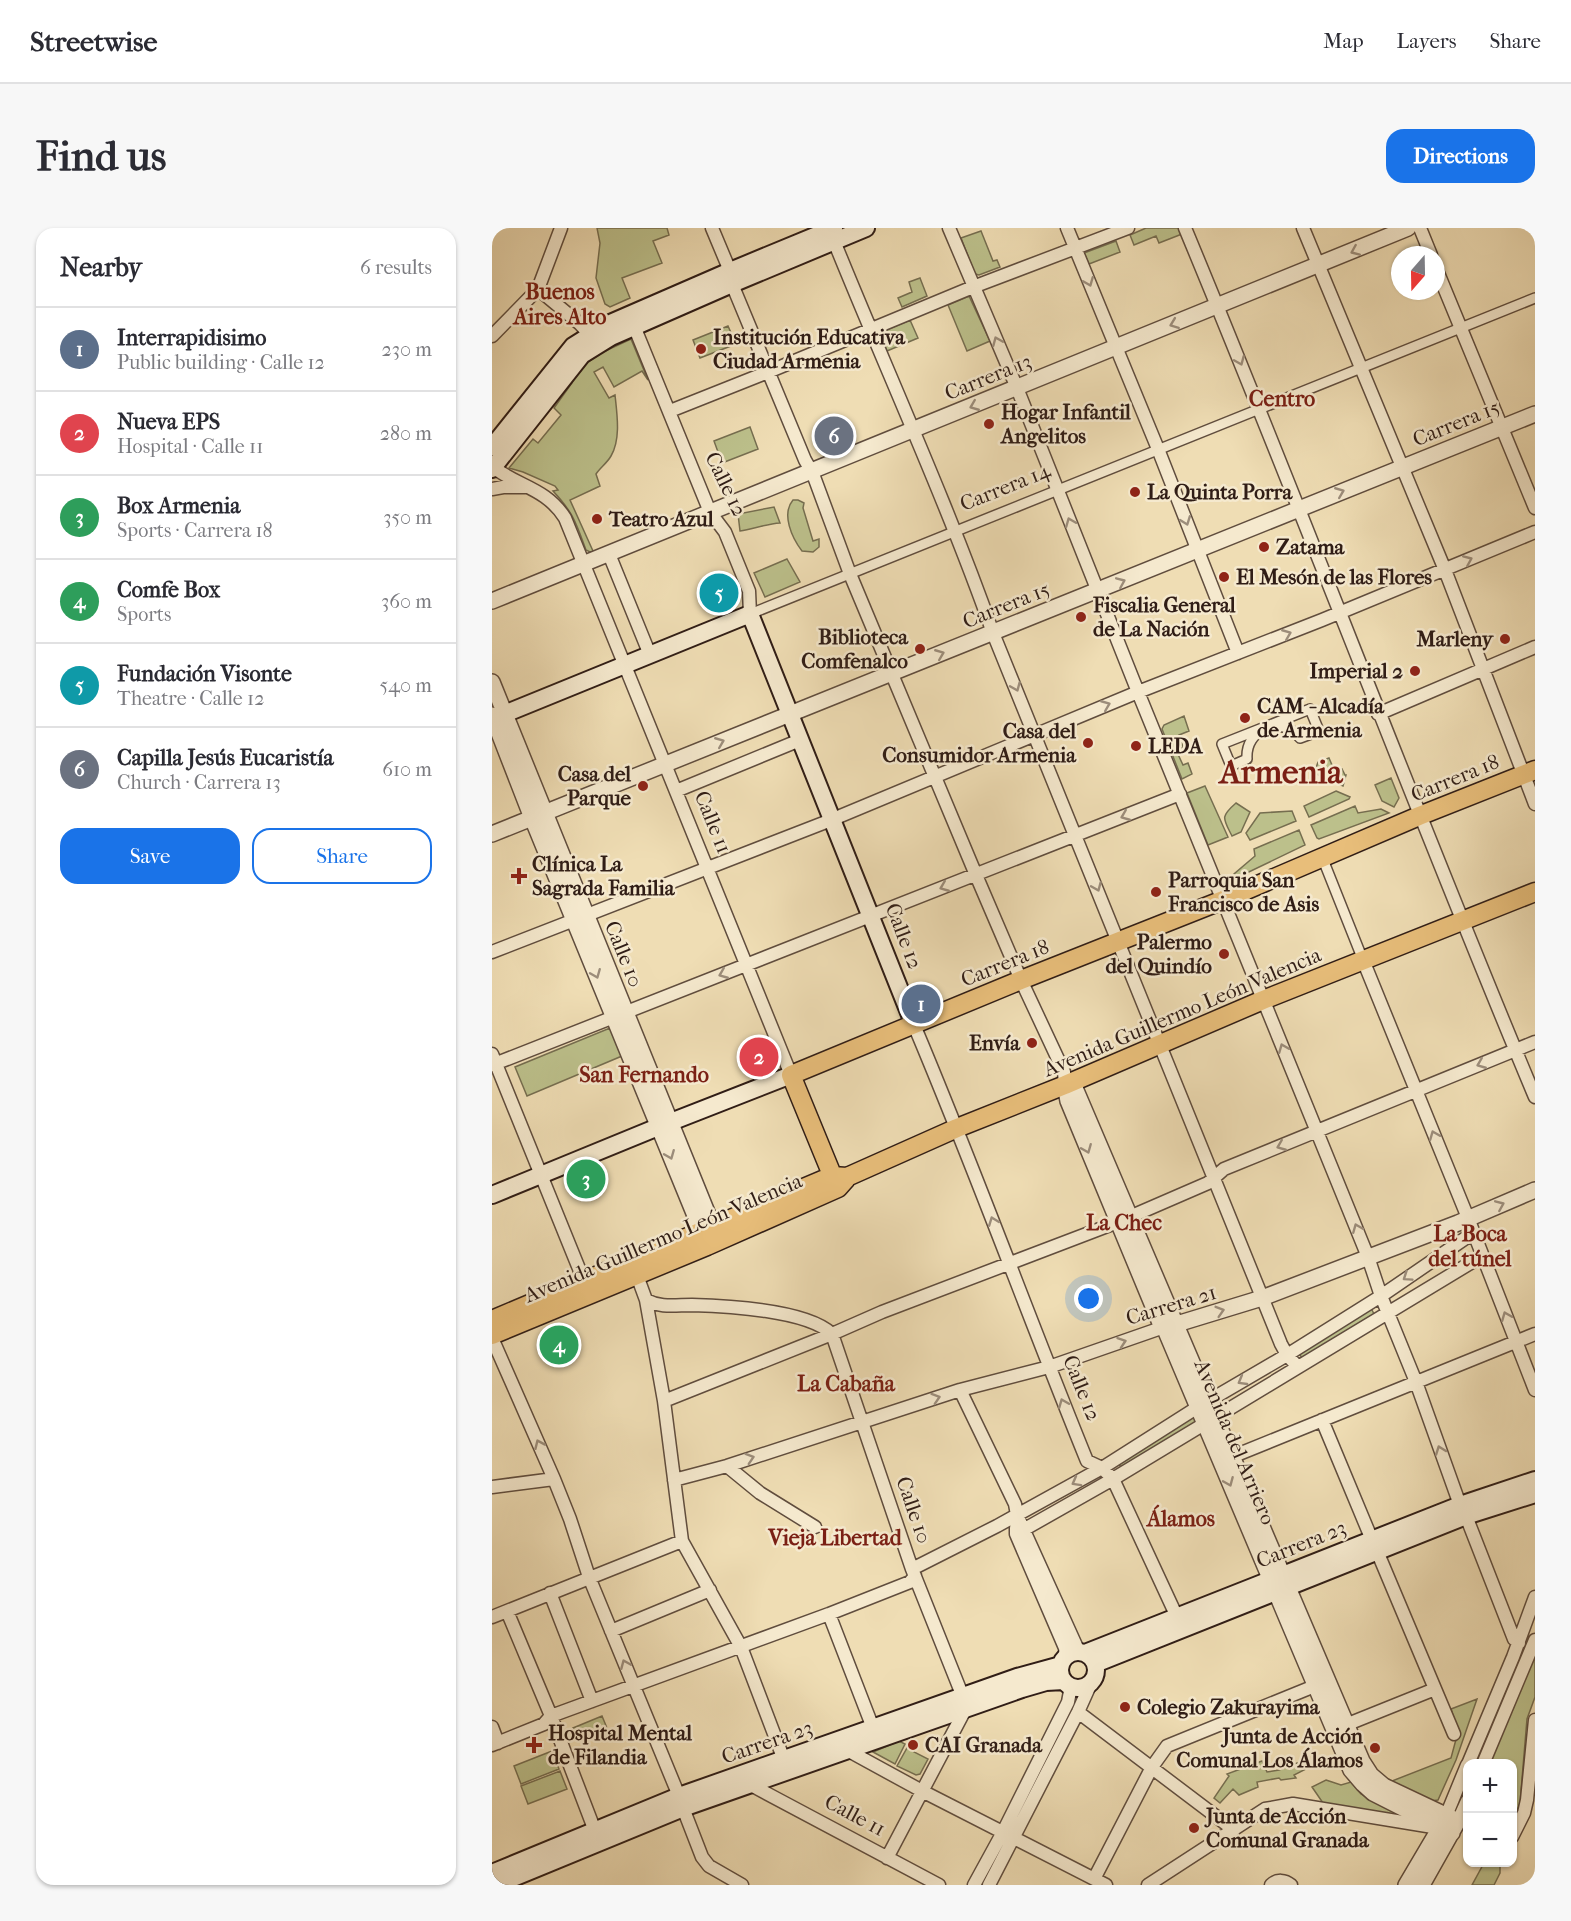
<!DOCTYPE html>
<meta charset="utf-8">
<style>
body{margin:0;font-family:"IM FELL French Canon",serif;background:#f7f7f7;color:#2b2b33}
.controls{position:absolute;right:18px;bottom:18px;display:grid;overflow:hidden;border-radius:12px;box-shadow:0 2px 4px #0004}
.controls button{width:54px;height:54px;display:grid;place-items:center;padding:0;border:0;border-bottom:2px solid #e1e1e2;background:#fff;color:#2b2b33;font:30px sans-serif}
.compass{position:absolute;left:899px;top:18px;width:54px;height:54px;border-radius:50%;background:#fff;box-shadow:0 2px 4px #0004;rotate:200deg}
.you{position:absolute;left:597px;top:1071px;width:21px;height:21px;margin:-15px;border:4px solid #fff;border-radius:50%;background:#1a73e8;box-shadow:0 0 0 9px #1a73e833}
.badge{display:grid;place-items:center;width:39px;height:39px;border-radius:50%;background:#1a73e8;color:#fff;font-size:20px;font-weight:700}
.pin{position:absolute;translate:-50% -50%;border:3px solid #fff;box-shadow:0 2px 6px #0006}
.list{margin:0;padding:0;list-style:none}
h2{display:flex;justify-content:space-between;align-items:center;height:78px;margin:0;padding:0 24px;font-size:26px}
h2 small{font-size:20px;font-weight:400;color:#7c7c81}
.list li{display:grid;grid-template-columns:39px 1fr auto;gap:18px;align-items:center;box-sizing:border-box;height:84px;padding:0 24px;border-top:2px solid #e1e1e2}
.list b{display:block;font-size:22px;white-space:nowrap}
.list p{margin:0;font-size:20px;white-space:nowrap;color:#7c7c81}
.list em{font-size:20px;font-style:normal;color:#7c7c81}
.actions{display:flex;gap:12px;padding:18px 24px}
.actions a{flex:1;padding:14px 0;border:2px solid #1a73e8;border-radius:18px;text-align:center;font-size:21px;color:#1a73e8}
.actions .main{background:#1a73e8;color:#fff}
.map{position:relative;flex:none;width:1043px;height:1657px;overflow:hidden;border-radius:18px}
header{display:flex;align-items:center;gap:36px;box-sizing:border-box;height:84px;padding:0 30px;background:#fff;border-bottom:2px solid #e1e1e2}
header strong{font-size:28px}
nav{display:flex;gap:33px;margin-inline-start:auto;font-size:21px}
.intro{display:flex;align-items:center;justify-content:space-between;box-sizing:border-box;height:144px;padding:0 36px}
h1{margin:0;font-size:42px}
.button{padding:15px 27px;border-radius:18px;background:#1a73e8;color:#fff;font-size:21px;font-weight:700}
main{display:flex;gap:36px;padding:0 36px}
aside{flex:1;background:#fff;border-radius:18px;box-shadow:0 2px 4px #0004}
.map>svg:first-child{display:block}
.green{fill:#bcc08b;stroke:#766e50;stroke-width:1.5}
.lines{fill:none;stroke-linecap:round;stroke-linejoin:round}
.pedestrian-casing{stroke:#604d3e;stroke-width:12}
.minor-casing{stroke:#604d3e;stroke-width:15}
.tertiary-casing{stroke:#604d3e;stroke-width:18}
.secondary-casing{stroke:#301d16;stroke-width:20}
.primary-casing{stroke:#301d16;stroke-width:21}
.pedestrian{stroke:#f5e9ce;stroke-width:9}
.minor{stroke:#f5e9ce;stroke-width:12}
.tertiary{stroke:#f5e9ce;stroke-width:15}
.secondary{stroke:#f5e9ce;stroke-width:16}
.primary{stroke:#e8be7a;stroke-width:18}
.oneway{stroke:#9c8d7b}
.poi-dot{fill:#8f2418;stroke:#f5e9ce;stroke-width:2}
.labels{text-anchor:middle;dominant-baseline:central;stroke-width:5;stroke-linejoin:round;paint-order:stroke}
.poi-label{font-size:21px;font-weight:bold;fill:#301d16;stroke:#f5e9ce;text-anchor:start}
.street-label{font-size:21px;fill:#301d16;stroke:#f5e9ce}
.neighbourhood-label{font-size:22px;font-weight:bold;fill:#7a1f14;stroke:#f5e9ce}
.town-label{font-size:33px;font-weight:bold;fill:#7a1f14;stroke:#f5e9ce}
</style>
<header>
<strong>Streetwise</strong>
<nav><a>Map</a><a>Layers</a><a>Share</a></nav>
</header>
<div class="intro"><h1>Find us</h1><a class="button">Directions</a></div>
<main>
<aside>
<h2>Nearby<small>6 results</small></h2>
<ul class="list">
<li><span class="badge" style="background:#5c6f8a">1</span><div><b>Interrapidisimo</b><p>Public building · Calle 12</p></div><em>230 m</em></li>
<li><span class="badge" style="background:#e0444e">2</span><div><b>Nueva EPS</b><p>Hospital · Calle 11</p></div><em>280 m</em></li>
<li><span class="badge" style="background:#2e9e5b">3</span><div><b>Box Armenia</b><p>Sports · Carrera 18</p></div><em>350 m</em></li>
<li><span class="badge" style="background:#2e9e5b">4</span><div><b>Comfe Box</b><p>Sports</p></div><em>360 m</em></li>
<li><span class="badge" style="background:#0f9aa8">5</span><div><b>Fundación Visonte</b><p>Theatre · Calle 12</p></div><em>540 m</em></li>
<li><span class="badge" style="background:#6b7280">6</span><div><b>Capilla Jesús Eucaristía</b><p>Church · Carrera 13</p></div><em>610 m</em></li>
</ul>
<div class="actions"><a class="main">Save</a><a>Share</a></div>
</aside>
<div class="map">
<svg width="1043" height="1657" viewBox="0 0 1043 1657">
<rect width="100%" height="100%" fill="#efddb4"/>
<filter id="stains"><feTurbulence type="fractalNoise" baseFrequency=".00333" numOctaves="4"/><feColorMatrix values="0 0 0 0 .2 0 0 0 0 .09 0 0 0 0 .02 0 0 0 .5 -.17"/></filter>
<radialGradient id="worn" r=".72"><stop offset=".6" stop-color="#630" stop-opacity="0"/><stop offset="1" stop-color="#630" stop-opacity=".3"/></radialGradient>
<path class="green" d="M105,0H175L177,7L161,13L170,35L130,50L138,70L118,79L113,76L104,50L108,15Z
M654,0H688L690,6L667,15L664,8L642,17L638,7Z
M489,3L501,33L505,32L508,39L487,47L483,46L469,10Z
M624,13L628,24L597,36L592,25Z
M428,50L435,68L410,79L406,70L420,64L417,54Z
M477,68L498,113L475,123L456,77Z
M418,92L426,110L395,123L387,105Z
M236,98L244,116L208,130L201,112Z
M139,111L156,152L150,143L122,159L111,139L102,144L117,170L123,167C125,186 129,211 119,228C115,235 108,240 104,246L108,258L78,272L101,323L98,324L94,322C84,295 81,284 61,263L66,262L63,258L31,244L17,240L41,211L46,215L69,187L62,180L80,155L86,141L111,124Z
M258,199L266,221L230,235L222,213Z
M301,272H306L312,275L311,280L321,313L327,311V319L321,324L310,323C300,310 289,286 301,272Z
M282,279L288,295C274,296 261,301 248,303L246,286Z
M295,331L308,354L273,369L262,345Z
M692,488L697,503L687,507L691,519L684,522L691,537L696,535L700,546L690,551L670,501L672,497Z
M837,530L843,544L850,541L853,547H854L851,558L824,546L823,543L826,534Z
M899,550L907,570L902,579L890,573L883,557Z
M713,558L736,609L716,617L695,565Z
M844,563L858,569L857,571L817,589L812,578Z
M744,575L758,584L749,604L740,608C731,590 728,589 744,575Z
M863,578L866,585L889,581L897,585L827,611L825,610L819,597Z
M800,583L804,593L758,612L754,605L768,585Z
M807,602L813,617L740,652L742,646L763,628L762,621Z
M118,800L130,828L35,868L23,839Z
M879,1080L882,1086L810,1130L806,1124Z
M703,1187L707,1193L629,1239L625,1234Z
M1041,1432H1043V1469L1035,1491L1028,1575L1021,1594L1020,1536H997Z
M985,1471L964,1532L946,1572L932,1574L903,1556L900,1553L959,1530L966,1504L959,1481Z
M110,1488L115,1500L86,1512L81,1500Z
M420,1511L426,1514L422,1524L436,1531L428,1546L424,1547L405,1538Z
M407,1513L413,1516L403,1536L381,1524Z
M60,1523L67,1541L29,1556L22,1538Z
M813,1532L816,1540L802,1547L804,1550L789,1552L787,1550L765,1554L766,1559L747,1567L741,1561L728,1575L722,1570L737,1548L735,1546L770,1533L775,1544L787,1542Z
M68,1543L75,1561L36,1576L29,1558Z
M834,1552L849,1557L859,1554L869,1566L915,1590L831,1575L820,1559Z
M992,1635H1008V1645L1002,1657H980Z"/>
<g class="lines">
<defs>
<path id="pedestrian" d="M258,386L1043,70
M818,481L827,503L808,510C798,498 787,497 773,499Z
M773,499C762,507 754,515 755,531L739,538L730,516Z
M830,629L871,732"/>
<path id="minor" d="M220,0L238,43
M457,0L525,160L646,464L876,1029L889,1068L924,1154L968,1277
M575,0L666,221L746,425
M693,0C813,288 922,581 1043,869
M811,0L953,342L1043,576
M928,0L939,27
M342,13C395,144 454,272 501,405L789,1116L795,1127L806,1139
M944,40L1043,280
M240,56L313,232L321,246L358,346L484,647L529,752L572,844L573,857
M46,61L88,96L98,107
M142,98L218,284L233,304L257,363L258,386
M0,108L46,61L69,0
M178,183L276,144L481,59L636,0
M1,239C27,259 54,260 73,290L299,847
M0,261L11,259H32
M117,326L158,427
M886,486L1043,419
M184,563L308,512
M0,724L334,594L646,464L830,392L1043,304
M871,732L976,990L1043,1162
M422,797C483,941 536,1088 595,1233L610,1240L621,1251L685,1389
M0,826L92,1053
M0,837L688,566
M143,1042L154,1072L172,1173L190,1313L249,1419L292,1532
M154,1072C169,1080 183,1077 200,1077C235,1078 315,1082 340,1106L420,1341L471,1469
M0,1110L62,1251L78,1291L97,1349L187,1568
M468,1162L523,1276L525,1287L587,1424
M172,1173L340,1106L390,1084L626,994L716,955L732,941L1043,814
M830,1192L880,1312
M732,1232L1043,1106
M235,1238L268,1265L323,1299
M182,1252L235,1238L468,1162L557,1139L672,1099
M0,1259L62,1251
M974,1288L1022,1411L1027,1415
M524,1300V1306L573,1420L574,1429
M524,1306L621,1251L990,1028
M885,1323L962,1506
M420,1341L505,1298L610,1240L706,1179L795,1127L889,1068L981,1005
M58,1365L100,1473
M15,1383L59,1488L103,1603
M337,1386L381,1500
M0,1389L190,1313
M119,1403L218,1362
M586,1484L742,1602
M0,1499L6,1515
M846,1500L943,1461
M0,1517L52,1496L59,1488L337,1386L418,1354L423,1348
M355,1522L430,1563L614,1657
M976,1536L1021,1429L1043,1369
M991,1536L1043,1412
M257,1556L447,1657
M191,1580L210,1629L217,1638L250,1657
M954,1588L975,1537
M966,1593L975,1573
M1020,1609L1032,1585L1035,1572L1043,1492
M395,1630L474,1480
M602,1651L660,1539L675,1518L830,1455
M482,1657L511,1604L576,1474L579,1458
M497,1657L586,1484L599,1455
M656,1657L773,1581L801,1576L941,1599
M779,1657C785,1651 793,1652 799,1657"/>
<path id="tertiary" d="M0,373L916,0
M0,454L225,1009
M0,487L40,590L213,1012
M0,606L1043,186
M580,853L870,1533L879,1547L892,1558L966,1593L930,1657
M573,857L576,873L668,1095L672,1099L859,1542L871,1556L881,1565L960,1605
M675,1099L770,1070L966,995L1043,962
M914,1657L953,1591"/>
<path id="secondary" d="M0,219L81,118L116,96L238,43L342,0
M0,241L90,127L119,109L240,56L374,0
M0,491L258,386L422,797
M0,967L166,899L299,847
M568 1442a18 18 0 1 1 36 0a18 18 0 1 1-36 0Z
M593,1425L968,1277L1043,1252
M603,1436L974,1288L1043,1266
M0,1645L187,1568L525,1449L569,1437
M4,1657L191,1580L530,1461L554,1454L572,1453"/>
<path id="primary" d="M345,959L299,847L529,752L731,672L927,588L1043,542
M0,1092L340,948L355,949L465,900L573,857L771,772L1043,664
M0,1107L215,1018L346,960L354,951"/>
</defs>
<use href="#pedestrian" class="pedestrian-casing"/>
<use href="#minor" class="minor-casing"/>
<use href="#tertiary" class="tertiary-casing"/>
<use href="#secondary" class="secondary-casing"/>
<use href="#primary" class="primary-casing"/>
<use href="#pedestrian" class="pedestrian"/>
<use href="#minor" class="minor"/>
<use href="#tertiary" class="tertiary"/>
<use href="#secondary" class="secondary"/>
<use href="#primary" class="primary"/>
</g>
<defs><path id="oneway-chevron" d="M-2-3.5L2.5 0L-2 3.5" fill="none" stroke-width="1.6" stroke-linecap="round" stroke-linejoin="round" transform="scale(1.5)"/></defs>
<g class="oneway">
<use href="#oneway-chevron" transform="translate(863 23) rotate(157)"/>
<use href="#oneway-chevron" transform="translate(597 54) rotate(68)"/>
<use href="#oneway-chevron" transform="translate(682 96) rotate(159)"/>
<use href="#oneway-chevron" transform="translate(505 113) rotate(-113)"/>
<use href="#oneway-chevron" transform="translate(748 133) rotate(67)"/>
<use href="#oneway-chevron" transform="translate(482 178) rotate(158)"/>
<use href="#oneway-chevron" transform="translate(848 264) rotate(-22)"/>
<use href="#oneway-chevron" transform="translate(694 293) rotate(69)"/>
<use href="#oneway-chevron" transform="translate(578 294) rotate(-112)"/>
<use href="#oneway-chevron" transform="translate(976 332) rotate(-23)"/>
<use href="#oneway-chevron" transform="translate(629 354) rotate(-23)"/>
<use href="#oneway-chevron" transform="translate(795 406) rotate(-22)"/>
<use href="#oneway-chevron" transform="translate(448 426) rotate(-22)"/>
<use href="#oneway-chevron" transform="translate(524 459) rotate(67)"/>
<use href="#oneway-chevron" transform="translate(614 477) rotate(-22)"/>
<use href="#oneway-chevron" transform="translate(228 514) rotate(-22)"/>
<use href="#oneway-chevron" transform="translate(633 588) rotate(158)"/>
<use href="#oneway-chevron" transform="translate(452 659) rotate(158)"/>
<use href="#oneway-chevron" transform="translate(605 659) rotate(67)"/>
<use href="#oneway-chevron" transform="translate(104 746) rotate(68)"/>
<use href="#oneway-chevron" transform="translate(231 746) rotate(158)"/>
<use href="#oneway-chevron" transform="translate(791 820) rotate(-112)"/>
<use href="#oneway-chevron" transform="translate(989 836) rotate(158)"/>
<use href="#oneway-chevron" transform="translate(942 907) rotate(-112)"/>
<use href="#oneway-chevron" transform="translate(789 918) rotate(158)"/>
<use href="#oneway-chevron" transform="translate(595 921) rotate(68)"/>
<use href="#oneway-chevron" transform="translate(178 927) rotate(68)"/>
<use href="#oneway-chevron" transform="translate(1008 977) rotate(-23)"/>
<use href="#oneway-chevron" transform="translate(501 993) rotate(-111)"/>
<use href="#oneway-chevron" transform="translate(865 1000) rotate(-112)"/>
<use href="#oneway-chevron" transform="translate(915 1049) rotate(146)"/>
<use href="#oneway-chevron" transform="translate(728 1083) rotate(-17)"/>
<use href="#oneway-chevron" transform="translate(1014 1088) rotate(-112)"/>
<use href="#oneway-chevron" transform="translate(630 1114) rotate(-19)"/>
<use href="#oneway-chevron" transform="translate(750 1153) rotate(150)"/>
<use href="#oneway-chevron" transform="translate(444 1170) rotate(-18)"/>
<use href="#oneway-chevron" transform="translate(571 1175) rotate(-112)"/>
<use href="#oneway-chevron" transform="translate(47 1216) rotate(-114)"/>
<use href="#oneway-chevron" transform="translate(948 1222) rotate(-110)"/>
<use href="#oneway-chevron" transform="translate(258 1230) rotate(-18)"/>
<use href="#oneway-chevron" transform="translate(584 1254) rotate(151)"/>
<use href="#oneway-chevron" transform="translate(737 1254) rotate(67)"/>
<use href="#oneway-chevron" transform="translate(133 1436) rotate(-113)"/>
</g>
<g class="poi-dot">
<circle cx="209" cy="121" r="6"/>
<circle cx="497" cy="196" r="6"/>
<circle cx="643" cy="264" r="6"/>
<circle cx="105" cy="291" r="6"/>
<circle cx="772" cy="319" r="6"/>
<circle cx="732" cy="349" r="6"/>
<circle cx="589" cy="389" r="6"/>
<circle cx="1013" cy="411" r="6"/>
<circle cx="428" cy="421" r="6"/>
<circle cx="923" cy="443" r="6"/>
<circle cx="753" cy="490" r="6"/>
<circle cx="596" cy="515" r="6"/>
<circle cx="644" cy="518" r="6"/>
<circle cx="151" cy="558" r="6"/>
<path d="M24 639h6v6h6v6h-6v6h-6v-6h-6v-6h6z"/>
<circle cx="664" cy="664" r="6"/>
<circle cx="732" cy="726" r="6"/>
<circle cx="540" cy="815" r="6"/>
<circle cx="633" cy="1479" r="6"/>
<path d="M39 1508h6v6h6v6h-6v6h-6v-6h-6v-6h6z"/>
<circle cx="421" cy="1517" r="6"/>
<circle cx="883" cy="1520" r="6"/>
<circle cx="702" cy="1600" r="6"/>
</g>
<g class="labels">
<g class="poi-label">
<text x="221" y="109">Institución Educativa<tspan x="221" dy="24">Ciudad Armenia</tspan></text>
<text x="509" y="184">Hogar Infantil<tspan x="509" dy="24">Angelitos</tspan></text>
<text x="655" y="264">La Quinta Porra</text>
<text x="117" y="291">Teatro Azul</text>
<text x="784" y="319">Zatama</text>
<text x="744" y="349">El Mesón de las Flores</text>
<text x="601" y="377">Fiscalia General<tspan x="601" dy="24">de La Nación</tspan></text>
<text x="416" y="409" text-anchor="end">Biblioteca<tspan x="416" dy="24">Comfenalco</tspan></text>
<text x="1001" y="411" text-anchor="end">Marleny</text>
<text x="911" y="443" text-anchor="end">Imperial 2</text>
<text x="765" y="478">CAM - Alcadía<tspan x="765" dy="24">de Armenia</tspan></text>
<text x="584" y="503" text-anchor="end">Casa del<tspan x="584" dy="24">Consumidor Armenia</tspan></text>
<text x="656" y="518">LEDA</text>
<text x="139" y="546" text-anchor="end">Casa del<tspan x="139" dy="24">Parque</tspan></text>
<text x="40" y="636">Clínica La<tspan x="40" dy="24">Sagrada Familia</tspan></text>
<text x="676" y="652">Parroquia San<tspan x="676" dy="24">Francisco de Asis</tspan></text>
<text x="720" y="714" text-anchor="end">Palermo<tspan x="720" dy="24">del Quindío</tspan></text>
<text x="528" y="815" text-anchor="end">Envía</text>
<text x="645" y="1479">Colegio Zakurayima</text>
<text x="56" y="1505">Hospital Mental<tspan x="56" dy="24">de Filandia</tspan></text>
<text x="871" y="1508" text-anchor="end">Junta de Acción<tspan x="871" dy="24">Comunal Los Álamos</tspan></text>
<text x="433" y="1517">CAI Granada</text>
<text x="714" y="1588">Junta de Acción<tspan x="714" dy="24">Comunal Granada</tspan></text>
</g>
<g class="street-label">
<text transform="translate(496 149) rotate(-22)">Carrera 13</text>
<text transform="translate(964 195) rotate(-22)">Carrera 15</text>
<text transform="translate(234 256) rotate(64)">Calle 12</text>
<text transform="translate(513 259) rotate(-22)">Carrera 14</text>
<text transform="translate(514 377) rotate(-22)">Carrera 15</text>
<text transform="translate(963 550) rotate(-22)">Carrera 18</text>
<text transform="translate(221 594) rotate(68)">Calle 11</text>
<text transform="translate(412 708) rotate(69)">Calle 12</text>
<text transform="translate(132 726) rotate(68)">Calle 10</text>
<text transform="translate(513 735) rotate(-22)">Carrera 18</text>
<text transform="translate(690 784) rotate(-23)">Avenida Guillermo León Valencia</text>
<text transform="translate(171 1010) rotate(-23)">Avenida Guillermo León Valencia</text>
<text transform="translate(679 1077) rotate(-17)">Carrera 21</text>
<text transform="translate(590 1160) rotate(68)">Calle 12</text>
<text transform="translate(743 1214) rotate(67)">Avenida del Arriero</text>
<text transform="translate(422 1282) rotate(71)">Calle 10</text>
<text transform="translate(809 1316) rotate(-22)">Carrera 23</text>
<text transform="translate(275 1514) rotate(-19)">Carrera 23</text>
<text transform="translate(363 1587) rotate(28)">Calle 11</text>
</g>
<g class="neighbourhood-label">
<text x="68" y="64">Buenos<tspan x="68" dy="25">Aires Alto</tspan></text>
<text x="790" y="171">Centro</text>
<text x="152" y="847">San Fernando</text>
<text x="632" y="995">La Chec</text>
<text x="978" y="1006">La Boca<tspan x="978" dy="25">del túnel</tspan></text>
<text x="354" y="1156">La Cabaña</text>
<text x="689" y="1291">Álamos</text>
<text x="343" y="1310">Vieja Libertad</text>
</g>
<g class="town-label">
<text x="789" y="544">Armenia</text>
</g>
</g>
<rect width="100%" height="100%" filter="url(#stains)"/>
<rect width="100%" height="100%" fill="url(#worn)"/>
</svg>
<div class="controls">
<button>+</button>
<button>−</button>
</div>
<svg class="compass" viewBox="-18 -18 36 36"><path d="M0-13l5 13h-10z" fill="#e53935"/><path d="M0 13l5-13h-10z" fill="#7c7c81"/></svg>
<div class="you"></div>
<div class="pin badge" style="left:429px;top:776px;background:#5c6f8a">1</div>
<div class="pin badge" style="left:267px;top:829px;background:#e0444e">2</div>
<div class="pin badge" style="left:94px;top:951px;background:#2e9e5b">3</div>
<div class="pin badge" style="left:67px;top:1117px;background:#2e9e5b">4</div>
<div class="pin badge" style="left:227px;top:365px;background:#0f9aa8">5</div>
<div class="pin badge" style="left:342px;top:208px;background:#6b7280">6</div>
</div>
</main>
